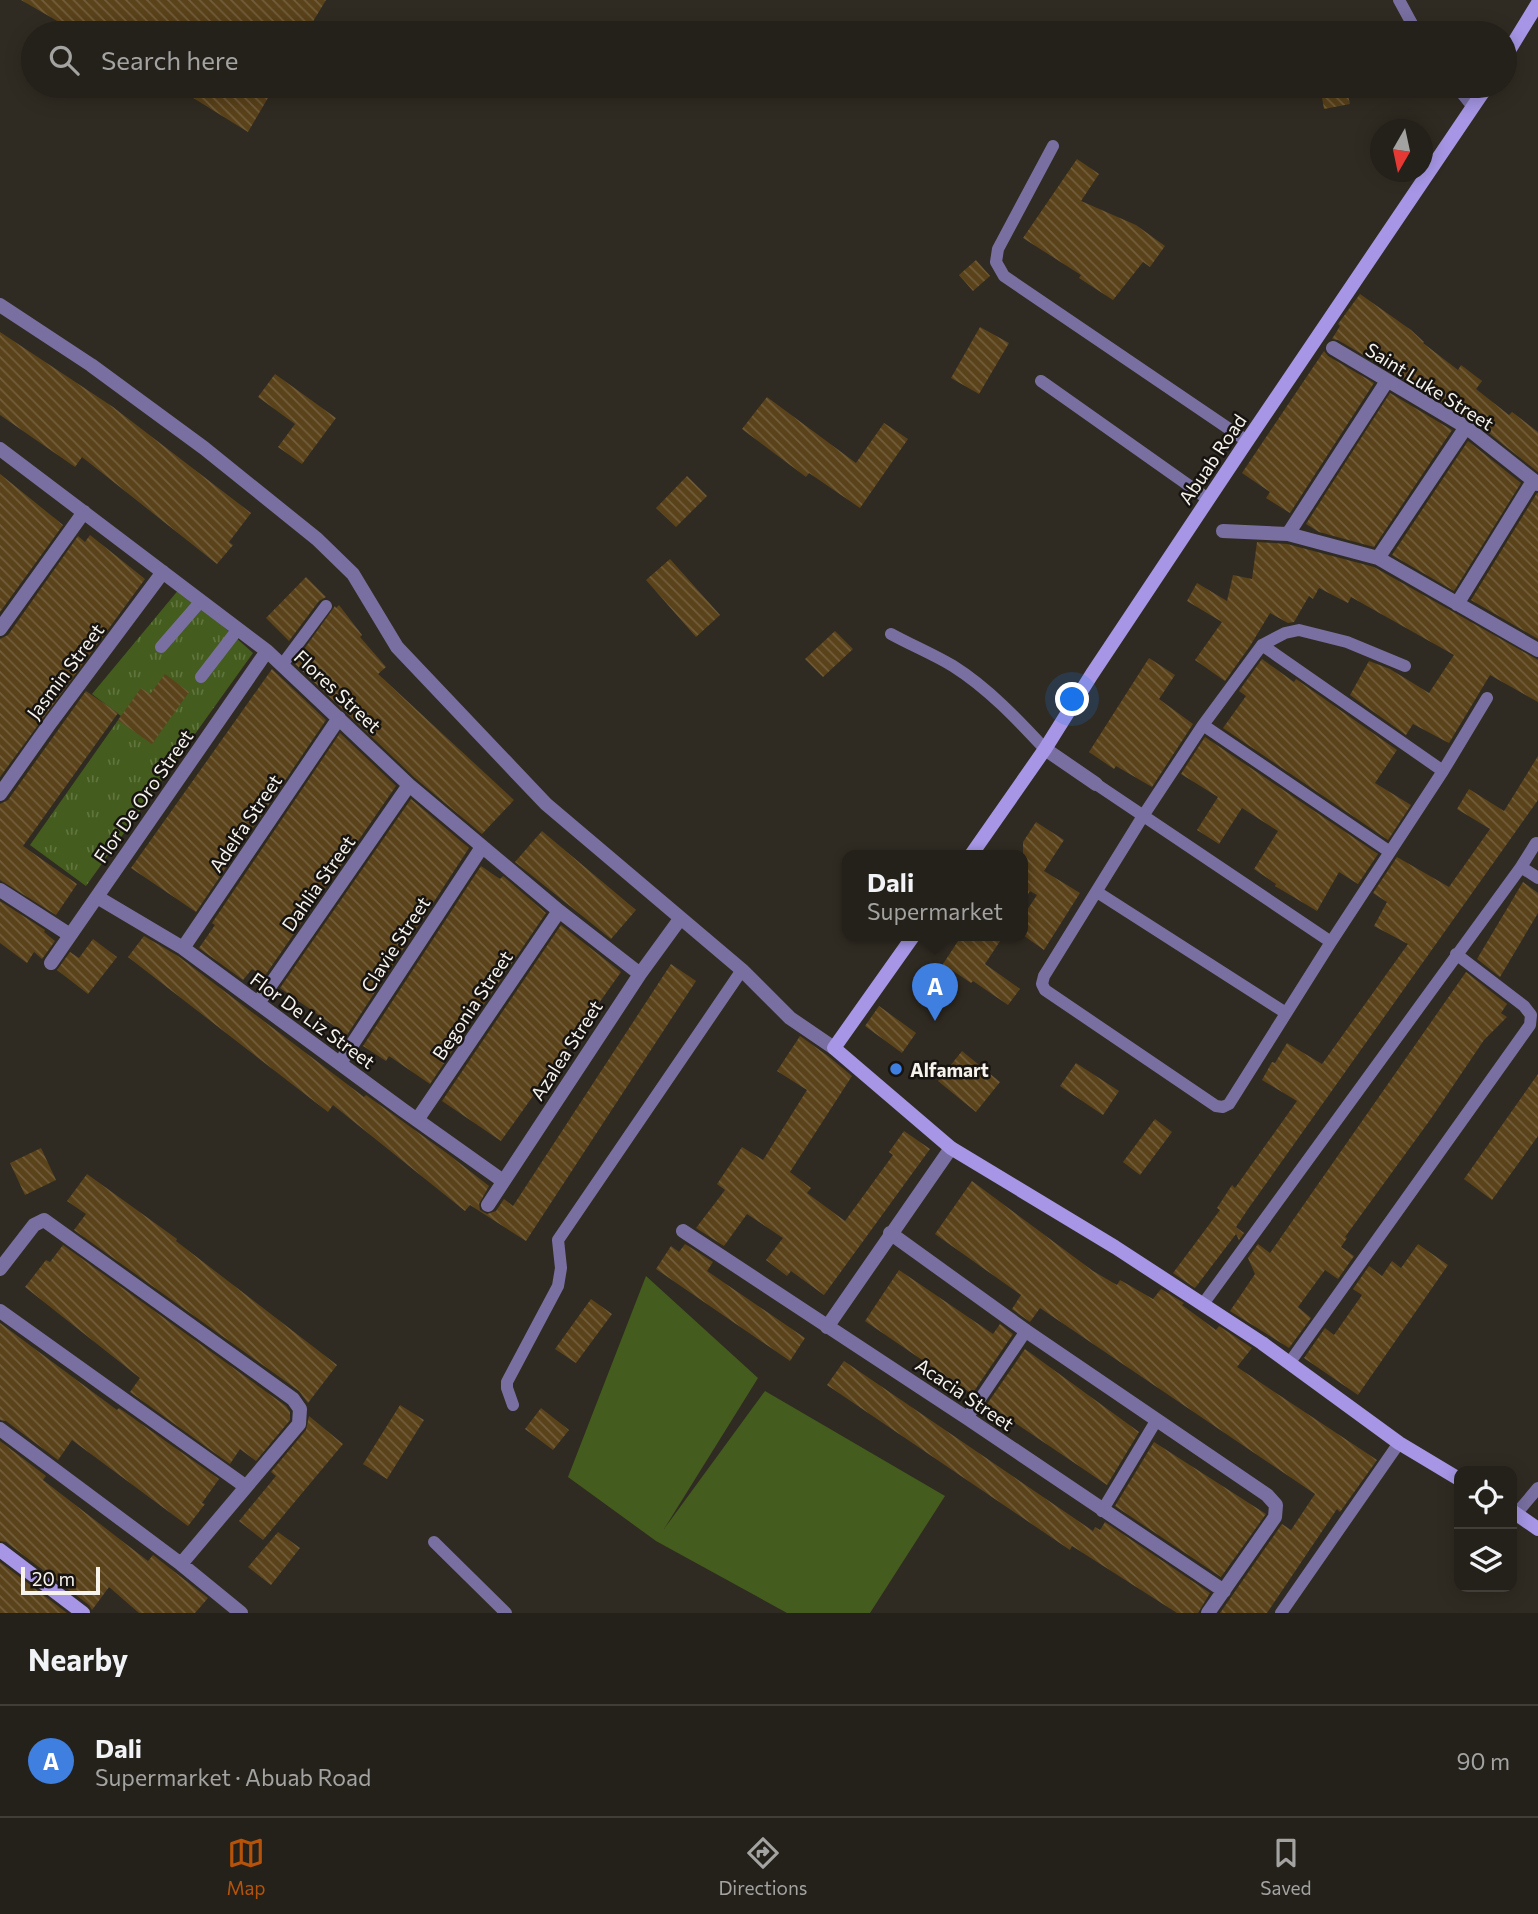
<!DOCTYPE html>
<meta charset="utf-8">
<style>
body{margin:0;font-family:Commissioner,sans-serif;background:#2c2823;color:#f1f3f6}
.controls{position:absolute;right:21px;bottom:21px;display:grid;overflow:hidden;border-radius:14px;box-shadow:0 4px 18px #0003}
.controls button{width:63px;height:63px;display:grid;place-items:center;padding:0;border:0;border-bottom:2px solid #413e39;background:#24201a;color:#f1f3f6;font:35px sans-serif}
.compass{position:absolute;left:1370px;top:119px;width:63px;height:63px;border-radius:50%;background:#24201a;box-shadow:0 4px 18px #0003;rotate:189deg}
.scale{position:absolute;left:21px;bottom:18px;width:79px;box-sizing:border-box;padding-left:7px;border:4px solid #f6f3ed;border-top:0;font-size:19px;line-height:24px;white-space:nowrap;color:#f6f3ed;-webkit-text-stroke:5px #161310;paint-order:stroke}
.you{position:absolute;left:1073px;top:700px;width:24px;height:24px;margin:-18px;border:5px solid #fff;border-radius:50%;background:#1a73e8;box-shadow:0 0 0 10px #1a73e833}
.badge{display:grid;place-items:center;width:46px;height:46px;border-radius:50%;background:#b45309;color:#fff;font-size:23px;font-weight:700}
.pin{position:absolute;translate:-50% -58px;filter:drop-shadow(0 2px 4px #0008)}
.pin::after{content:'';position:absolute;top:37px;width:24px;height:21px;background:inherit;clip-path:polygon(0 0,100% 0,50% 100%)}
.popup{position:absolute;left:842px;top:850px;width:186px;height:91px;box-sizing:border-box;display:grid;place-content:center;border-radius:14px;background:#24201a;filter:drop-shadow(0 2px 5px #0005);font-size:23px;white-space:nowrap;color:#a3a3a2}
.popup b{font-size:26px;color:#f1f3f6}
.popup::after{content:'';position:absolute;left:50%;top:100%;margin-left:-14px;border:14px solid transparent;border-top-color:#24201a}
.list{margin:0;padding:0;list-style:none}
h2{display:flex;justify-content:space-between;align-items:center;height:91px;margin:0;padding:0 28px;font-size:30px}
h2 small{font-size:23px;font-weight:400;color:#a3a3a2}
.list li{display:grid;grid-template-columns:46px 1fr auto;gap:21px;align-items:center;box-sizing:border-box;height:112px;padding:0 28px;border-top:2px solid #413e39}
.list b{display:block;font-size:26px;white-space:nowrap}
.list p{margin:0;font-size:23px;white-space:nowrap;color:#a3a3a2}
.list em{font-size:23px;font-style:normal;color:#a3a3a2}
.icon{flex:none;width:38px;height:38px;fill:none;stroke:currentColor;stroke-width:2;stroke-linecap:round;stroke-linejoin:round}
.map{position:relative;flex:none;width:1538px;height:1613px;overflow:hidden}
.search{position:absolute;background:#24201a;box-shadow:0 4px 18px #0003;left:21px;right:21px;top:21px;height:77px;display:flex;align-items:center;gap:18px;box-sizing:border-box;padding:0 24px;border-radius:38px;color:#a3a3a2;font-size:26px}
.sheet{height:203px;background:#24201a}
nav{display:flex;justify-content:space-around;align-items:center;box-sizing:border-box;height:98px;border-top:2px solid #413e39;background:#24201a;font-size:19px;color:#a3a3a2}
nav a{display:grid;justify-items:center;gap:4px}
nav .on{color:#b45309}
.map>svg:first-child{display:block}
.green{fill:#445c1d}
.park{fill:url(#park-tufts)}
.building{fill:url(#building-back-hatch)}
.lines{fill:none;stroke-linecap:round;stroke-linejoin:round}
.lane{stroke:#7970a1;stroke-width:12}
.street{stroke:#7970a1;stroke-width:14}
.secondary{stroke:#a696e5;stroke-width:14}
.shop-dot{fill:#3f7fe0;stroke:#161310;stroke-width:2.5}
.labels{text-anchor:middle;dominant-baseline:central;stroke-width:5;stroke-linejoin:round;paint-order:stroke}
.street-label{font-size:19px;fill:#f6f3ed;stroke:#161310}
.poi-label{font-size:19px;font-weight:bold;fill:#f6f3ed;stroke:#161310;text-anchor:start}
</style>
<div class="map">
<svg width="1538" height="1613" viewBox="0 0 1538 1613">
<defs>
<pattern id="park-tufts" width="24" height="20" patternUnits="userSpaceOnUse" patternTransform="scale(1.75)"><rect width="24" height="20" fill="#445c1d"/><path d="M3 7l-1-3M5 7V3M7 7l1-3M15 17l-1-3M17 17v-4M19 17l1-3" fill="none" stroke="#60743e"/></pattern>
<pattern id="building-back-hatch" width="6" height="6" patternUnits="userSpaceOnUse" patternTransform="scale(1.75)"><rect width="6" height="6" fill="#5a421a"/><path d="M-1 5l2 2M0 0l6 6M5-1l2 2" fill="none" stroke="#725e3c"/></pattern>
</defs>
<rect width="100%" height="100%" fill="#302b22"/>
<path class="green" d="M646,1276L758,1378L664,1529L765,1391L945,1496L870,1613H787L656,1541L568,1477Z"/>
<path class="park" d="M180,588L253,653L86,886L30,845L121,716L92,694Z"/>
<path class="building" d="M21,0H326L306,33H78Z
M174,86H275L248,132Z
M1320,86H1346L1350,104L1324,109Z
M1077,159L1099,174L1081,201L1136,225L1165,246L1150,267L1143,262L1113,300L1079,278L1081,275L1023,238Z
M976,260L990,276L973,291L959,275Z
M1360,294L1411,330L1424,342L1423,343L1458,370L1461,365L1482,381L1476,389L1509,415L1512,412L1538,432V472L1471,419L1338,340L1332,339L1340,326L1338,324Z
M980,327L1009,343L979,394L951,378Z
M0,332L113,407L251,513L229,542L233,545L217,564L82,457L75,467L0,415Z
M1324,351L1328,356L1374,383L1290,513L1266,498L1270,492L1242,473Z
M275,374L336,418L302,464L278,447L295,424L258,397Z
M1390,393L1452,430L1374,547L1319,532L1306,524Z
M767,397L856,463L884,423L908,439L860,508L809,473L806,477L742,429Z
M1468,441L1521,483L1454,591L1392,555Z
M0,474L63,525L0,612Z
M687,476L707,496L676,527L656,508Z
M1537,493H1538V639L1471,600Z
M90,535L145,579L0,777V639L8,635L78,536L85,542Z
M1257,542L1287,544L1374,567L1538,660V702L1490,675L1449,743L1413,724L1406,735L1350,695L1369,661L1390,669L1429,693L1454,655L1351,597L1348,603L1319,588L1313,599L1309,596L1294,622L1288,623L1270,613L1250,646L1225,681L1195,660L1222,622L1187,601L1197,583L1227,601L1233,575L1252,579Z
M670,559L720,615L696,637L646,580Z
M306,577L326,597L319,601L289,641L266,618Z
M339,605L362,635L360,637L386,667L378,674L514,800L482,834L415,778L294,663L335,606L336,608Z
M835,631L853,649L823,677L805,659Z
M1149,658L1175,675L1159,699L1193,724L1152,787L1116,766L1114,769L1089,752Z
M1262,659L1294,682L1296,679L1397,750L1375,783L1411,805L1388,840L1223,728L1246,696L1239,691Z
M272,669L326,720L196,912L131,868Z
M165,674L189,692L152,744L118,720L141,688L150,694Z
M86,691L118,713L23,846L77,884L56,915L0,880V804L8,800Z
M340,733L396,786L264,977L252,969L243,980L199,948L215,925L212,923Z
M1205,737L1378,854L1358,884L1339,872L1317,911L1275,886L1276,884L1254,869L1278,831L1242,808L1219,844L1197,830L1218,797L1181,774Z
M1538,756V800L1248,1209L1236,1227L1244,1233L1239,1240L1236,1234L1195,1288L1173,1273L1220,1210L1217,1208L1232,1185L1235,1188L1297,1101L1262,1080L1272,1062L1275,1063L1287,1043L1322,1064L1408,944L1374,926L1387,902L1373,893L1397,857L1449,887L1490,829L1457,809L1469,789L1504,811Z
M411,799L469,848L347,1035L280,988Z
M1036,822L1064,840L1044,871L1080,893L1044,950L1023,935V916L1037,895L1030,891L1023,903V842Z
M542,831L636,910L611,939L515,862Z
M481,866L500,879L503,876L546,913L430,1084L389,1056L386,1061L363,1046Z
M1523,882L1538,893V913L1500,977L1477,959Z
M0,901L45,930L44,932L55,941L42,959L34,952L27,963L0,943Z
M561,925L621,972L501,1141L442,1101Z
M962,935H1004L985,964L1020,989L1008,1005L973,981L971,983L943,964Z
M144,936L178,956L364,1097L366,1095L448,1154L489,1186L479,1204L480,1210L487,1214L496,1211L504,1199L513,1206L671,964L696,981L526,1241L470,1205L465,1211L333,1105L328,1112L128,957Z
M93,939L117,957L88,994L57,970L70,952L79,958Z
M1466,972L1507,1004L1501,1013L1507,1017L1484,1040L1430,1120L1345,1237L1347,1238L1341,1247L1354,1256L1338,1279L1325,1270L1298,1307L1311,1318L1289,1348L1230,1311L1255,1274L1248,1258L1258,1244L1270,1253Z
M879,1006L916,1033L902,1053L865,1026Z
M800,1036L828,1056L852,1076L790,1172L811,1188L807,1193L845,1221L893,1155L889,1152L904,1131L930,1149L824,1295L791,1271L787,1276L766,1260L783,1238L747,1214L724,1246L696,1228L725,1190L717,1184L742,1147L763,1160L807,1090L777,1071Z
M962,1051L1000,1082L976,1112L938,1081Z
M1076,1063L1119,1091L1103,1115L1060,1086Z
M1538,1074V1136L1492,1200L1464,1179Z
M1155,1119L1172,1132L1140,1175L1123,1162Z
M41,1148L56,1180L25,1195L10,1163Z
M87,1174L177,1239L176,1241L337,1365L308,1403L299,1391L74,1230L86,1214L67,1201Z
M972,1181L1093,1271L1117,1285L1120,1280L1153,1299L1161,1289L1184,1303L1182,1305L1216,1330L1219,1326L1252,1348L1237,1367L1377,1460L1340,1512L1337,1509L1267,1613H1220L1282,1524L1291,1530L1315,1494L1040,1308L1030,1322L1012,1309L1021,1295L935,1234Z
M685,1244L713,1262L707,1271L805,1338L790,1361L656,1269L671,1246L679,1252Z
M1418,1244L1448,1265L1358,1395L1304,1358L1325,1328L1334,1335L1362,1295L1353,1289L1369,1266L1382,1276L1392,1261L1401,1268Z
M63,1245L286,1406L290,1412V1420L256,1461L240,1449L230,1464L130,1392L140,1378L25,1287L46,1260L50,1262Z
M899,1270L993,1334L1000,1324L1013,1334L972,1394L865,1321Z
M591,1299L612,1314L576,1363L555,1349Z
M0,1323L117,1410L119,1408L219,1479L202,1503L205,1504L188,1526L72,1440L58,1460L6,1421L0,1420Z
M1025,1349L1139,1432L1107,1485L987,1404Z
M844,1361L1093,1531L1095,1527L1100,1530L1105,1522L1210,1593L1198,1613H1177L1072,1546L1070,1550L827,1385Z
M400,1405L424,1420L387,1479L363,1464Z
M541,1408L569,1430L553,1450L525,1429Z
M309,1416L343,1444L263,1540L239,1521L276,1476L271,1472L306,1430Z
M0,1441L46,1476L43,1480L148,1561L153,1555L208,1598L195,1613H139L109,1587L92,1610L89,1605L6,1542L0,1541Z
M1154,1442L1266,1514L1221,1577L1115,1506Z
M278,1532L300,1548L271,1585L248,1567Z
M0,1562L67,1613H0Z"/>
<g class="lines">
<path class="lane" d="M1399,0L1417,33
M1456,86L1473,107
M1053,146L998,249L996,262L1004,276L1247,441
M1041,381L1208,499
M891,634C911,645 933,654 953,666C988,688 1018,720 1045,749
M1262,645L1443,771L1331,942L1229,1104L1223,1107L1216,1106L1045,990L1042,984L1044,976L1143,816L1203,725L1262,645L1285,633L1299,630L1347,642L1405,666
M161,647L201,601
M282,665L326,606
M201,677L238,629
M1203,725L1390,852
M1443,771L1487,698
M1096,784L1331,942
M1521,867L1536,843
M1097,892L1286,1013
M1203,1304L1521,867L1538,878
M1290,1362L1530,1025L1531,1015L1524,1006L1456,954
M513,1405L507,1388V1382L558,1286L561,1268L558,1240L742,970
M967,1418L1026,1331
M1102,1511L1156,1421
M1516,1514L1538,1488
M434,1542L506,1613
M1281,1613L1399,1443"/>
<path class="street" d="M0,305L91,365L204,448L317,539L353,574L397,647L546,804L742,970L790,1018L834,1048
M1333,348L1466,427L1538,484
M0,449L267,651L409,785L559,911L640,974
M1223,531L1288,534L1378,558L1538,650
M1288,534L1387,381
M1378,558L1466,427
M1457,604L1533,481
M0,629L84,512
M1045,749L1096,784
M0,794L51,722L163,572
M0,890L70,935
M97,897L183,948L403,1110L503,1181
M183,948L339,718
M51,963L267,651
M258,1003L409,785
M340,1063L482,847
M417,1120L559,911
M488,1205L640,974L680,919
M683,1231L967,1418L1224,1591
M890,1233L1026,1331L1267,1495L1276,1505L1275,1517L1208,1613
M0,1269L34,1225L44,1220L293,1399L300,1409L299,1424L181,1564
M0,1311L245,1486
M827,1327L951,1148
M0,1429L181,1564L241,1613"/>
<path class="secondary" d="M1505,57L1538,3
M971,855L1045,749L1092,674L1247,441L1487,86
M914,935L834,1048L951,1148L1115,1247L1262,1343L1399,1443L1459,1479
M1512,1511L1538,1529
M0,1550L83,1613"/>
</g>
<circle class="shop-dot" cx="896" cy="1069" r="7"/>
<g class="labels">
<g class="street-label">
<text transform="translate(1430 386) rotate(32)">Saint Luke Street</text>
<text transform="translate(1212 459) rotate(-56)">Abuab Road</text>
<text transform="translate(65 671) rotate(-53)">Jasmin Street</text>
<text transform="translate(338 691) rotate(43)">Flores Street</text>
<text transform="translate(143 796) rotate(-55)">Flor De Oro Street</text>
<text transform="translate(245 823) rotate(-56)">Adelfa Street</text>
<text transform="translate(318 883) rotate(-55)">Dahlia Street</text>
<text transform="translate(395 944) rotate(-57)">Clavie Street</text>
<text transform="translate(472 1005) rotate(-56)">Begonia Street</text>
<text transform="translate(313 1020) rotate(36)">Flor De Liz Street</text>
<text transform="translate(566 1050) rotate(-57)">Azalea Street</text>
<text transform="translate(965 1394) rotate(34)">Acacia Street</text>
</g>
<g class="poi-label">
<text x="910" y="1069">Alfamart</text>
</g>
</g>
</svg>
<div class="controls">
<button><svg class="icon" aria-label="locate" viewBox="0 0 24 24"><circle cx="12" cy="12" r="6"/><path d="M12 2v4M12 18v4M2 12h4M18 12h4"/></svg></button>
<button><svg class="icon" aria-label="layers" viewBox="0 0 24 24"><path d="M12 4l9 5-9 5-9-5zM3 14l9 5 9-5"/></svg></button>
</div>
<svg class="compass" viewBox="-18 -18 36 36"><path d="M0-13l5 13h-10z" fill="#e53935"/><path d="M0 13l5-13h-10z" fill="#a3a3a2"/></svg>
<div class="scale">20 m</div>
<div class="you"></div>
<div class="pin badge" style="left:935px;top:1021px;background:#3f7fe0">A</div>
<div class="popup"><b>Dali</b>Supermarket</div>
<div class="search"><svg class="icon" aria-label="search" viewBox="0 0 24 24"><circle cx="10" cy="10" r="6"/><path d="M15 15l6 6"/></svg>Search here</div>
</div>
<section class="sheet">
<h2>Nearby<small></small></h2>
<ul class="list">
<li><span class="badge" style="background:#3f7fe0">A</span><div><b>Dali</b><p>Supermarket · Abuab Road</p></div><em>90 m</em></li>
</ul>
</section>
<nav>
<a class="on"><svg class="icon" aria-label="map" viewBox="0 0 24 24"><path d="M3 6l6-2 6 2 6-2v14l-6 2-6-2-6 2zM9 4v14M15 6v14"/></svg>Map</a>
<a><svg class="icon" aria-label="directions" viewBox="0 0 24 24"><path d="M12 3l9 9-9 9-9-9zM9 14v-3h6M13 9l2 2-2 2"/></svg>Directions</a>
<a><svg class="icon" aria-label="saved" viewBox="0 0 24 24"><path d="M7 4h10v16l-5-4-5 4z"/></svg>Saved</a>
</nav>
